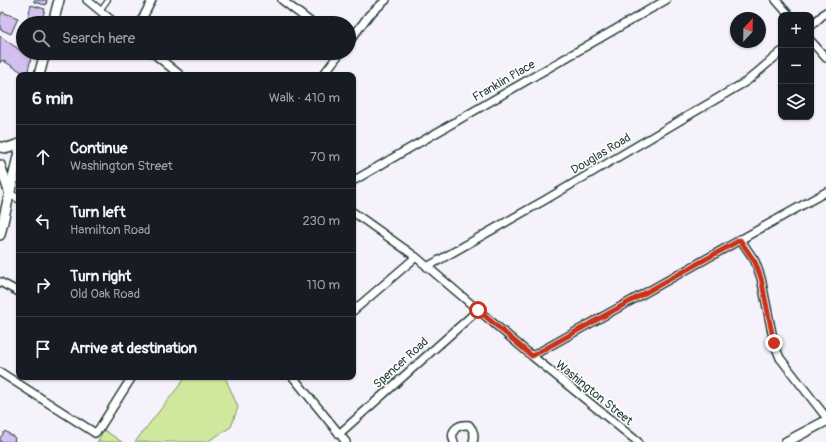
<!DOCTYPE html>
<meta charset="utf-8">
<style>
body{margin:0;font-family:Pangolin,sans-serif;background:#242831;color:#f1f3f6}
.controls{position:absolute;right:12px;top:12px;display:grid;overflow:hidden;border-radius:8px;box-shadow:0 1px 3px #0004}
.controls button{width:36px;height:36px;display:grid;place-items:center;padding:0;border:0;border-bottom:1px solid #363941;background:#171b24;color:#f1f3f6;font:20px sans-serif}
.compass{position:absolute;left:730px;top:12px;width:36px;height:36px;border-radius:50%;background:#171b24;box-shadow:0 1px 3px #0004;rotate:22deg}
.stop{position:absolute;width:12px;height:12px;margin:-9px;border:3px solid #c8321e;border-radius:50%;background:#fff}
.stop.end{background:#c8321e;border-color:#fff;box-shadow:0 1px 4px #0008}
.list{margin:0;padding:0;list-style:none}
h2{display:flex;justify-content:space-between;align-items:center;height:52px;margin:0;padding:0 16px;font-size:17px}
h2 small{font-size:13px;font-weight:400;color:#9ea1a6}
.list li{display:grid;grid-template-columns:26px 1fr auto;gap:12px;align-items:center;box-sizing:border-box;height:64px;padding:0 16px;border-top:1px solid #363941}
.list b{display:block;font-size:15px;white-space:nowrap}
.list p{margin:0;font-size:13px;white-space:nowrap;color:#9ea1a6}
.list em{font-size:13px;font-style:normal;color:#9ea1a6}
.icon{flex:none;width:22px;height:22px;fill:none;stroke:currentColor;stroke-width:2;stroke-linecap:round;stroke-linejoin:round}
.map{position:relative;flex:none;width:826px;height:442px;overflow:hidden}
.search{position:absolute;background:#171b24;box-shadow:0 1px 3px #0004;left:16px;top:16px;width:340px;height:44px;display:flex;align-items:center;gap:10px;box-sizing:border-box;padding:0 14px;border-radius:22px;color:#9ea1a6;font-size:15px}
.panel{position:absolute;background:#171b24;box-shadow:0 1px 3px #0004;left:16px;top:72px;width:340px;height:308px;border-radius:8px}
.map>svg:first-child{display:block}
.green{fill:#d0e89e;stroke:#789269}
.building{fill:#d3bff0;stroke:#1f3d34}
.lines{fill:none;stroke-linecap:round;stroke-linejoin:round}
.lane-casing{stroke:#1f3d34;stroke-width:6}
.street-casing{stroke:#1f3d34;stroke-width:10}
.secondary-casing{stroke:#1f3d34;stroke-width:12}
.lane{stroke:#fff;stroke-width:3.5}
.street{stroke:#fff;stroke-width:7}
.secondary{stroke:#fff;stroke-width:9}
.route{stroke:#c8321e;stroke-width:5}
.labels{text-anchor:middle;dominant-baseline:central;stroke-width:3;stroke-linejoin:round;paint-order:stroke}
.street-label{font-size:12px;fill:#1f3d34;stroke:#fff}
</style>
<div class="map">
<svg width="826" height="442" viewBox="0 0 826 442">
<rect width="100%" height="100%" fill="#f6f2fc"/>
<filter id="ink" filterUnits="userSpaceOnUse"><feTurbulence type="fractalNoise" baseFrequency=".025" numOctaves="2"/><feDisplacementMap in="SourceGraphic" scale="8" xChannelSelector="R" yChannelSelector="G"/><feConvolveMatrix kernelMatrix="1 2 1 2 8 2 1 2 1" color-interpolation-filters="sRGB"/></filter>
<g filter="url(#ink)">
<path class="green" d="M186,377H225L238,407L231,427L207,442H135Z
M104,430L122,442H97Z"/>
<path class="building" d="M34,0H47L46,5L34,2Z
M31,5L45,9L41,23H32L27,21Z
M2,12L18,18L11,34L0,29V17Z
M0,36L31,58L27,75L2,60L0,63Z
M5,431L15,438L14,441L16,442H0V438Z"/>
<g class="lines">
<defs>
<path id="lane" d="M100,11L108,0"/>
<path id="street" d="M87,0L115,23
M282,0L312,23
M776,0L789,15
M140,23L152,0
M811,26L826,12
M811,41L826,58
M349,42L369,15L386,0
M153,53L180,75
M323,75L340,53
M353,181L666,0
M10,194L19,199
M353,212L416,257L532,356L638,442
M740,239L755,261L761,278L774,343L780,358L826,417
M427,267L545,200L747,81L781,52
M0,282L19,292
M353,311L416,257
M532,356L826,192
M0,372L95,433L99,429L132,377
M293,377L346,442
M339,434L478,310
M454,442C449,430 458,424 469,425C474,431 475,435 473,442"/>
<path id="secondary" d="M53,23L59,0
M39,75L45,53
M0,147L8,148L19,144
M0,165L10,194
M0,235L19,152
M786,442L826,421"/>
</defs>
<use href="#lane" class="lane-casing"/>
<use href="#street" class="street-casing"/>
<use href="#secondary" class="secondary-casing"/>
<use href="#lane" class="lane"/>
<use href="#street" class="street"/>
<use href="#secondary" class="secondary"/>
</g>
</g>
<g class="lines" filter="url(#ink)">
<path class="route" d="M478,310L532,356L740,240L755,262L761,278L774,343"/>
</g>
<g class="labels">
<g class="street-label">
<text transform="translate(504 81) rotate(-30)">Franklin Place</text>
<text transform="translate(601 154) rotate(-31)">Douglas Road</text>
<text transform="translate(401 363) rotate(-42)">Spencer Road</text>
<text transform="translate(594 393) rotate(39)">Washington Street</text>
</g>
</g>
</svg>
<div class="controls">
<button>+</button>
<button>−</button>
<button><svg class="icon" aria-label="layers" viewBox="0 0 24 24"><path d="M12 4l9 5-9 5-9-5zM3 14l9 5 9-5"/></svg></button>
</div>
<svg class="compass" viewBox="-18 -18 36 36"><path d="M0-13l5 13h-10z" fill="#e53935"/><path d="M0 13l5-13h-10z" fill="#9ea1a6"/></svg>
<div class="stop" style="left:478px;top:310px"></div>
<div class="stop end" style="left:774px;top:343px"></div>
<div class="search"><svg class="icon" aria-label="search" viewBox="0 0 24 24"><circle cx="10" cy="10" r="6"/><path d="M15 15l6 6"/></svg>Search here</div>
<section class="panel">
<h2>6 min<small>Walk · 410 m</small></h2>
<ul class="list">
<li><svg class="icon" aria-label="ahead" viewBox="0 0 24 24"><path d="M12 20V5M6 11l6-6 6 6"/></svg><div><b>Continue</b><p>Washington Street</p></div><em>70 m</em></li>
<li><svg class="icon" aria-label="left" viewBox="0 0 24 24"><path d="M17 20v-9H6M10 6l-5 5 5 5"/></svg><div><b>Turn left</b><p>Hamilton Road</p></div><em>230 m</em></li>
<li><svg class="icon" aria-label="right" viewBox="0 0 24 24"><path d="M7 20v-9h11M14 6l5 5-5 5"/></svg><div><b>Turn right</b><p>Old Oak Road</p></div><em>110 m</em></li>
<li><svg class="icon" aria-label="arrive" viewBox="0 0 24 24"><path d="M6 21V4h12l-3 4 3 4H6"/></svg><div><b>Arrive at destination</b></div></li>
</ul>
</section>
</div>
